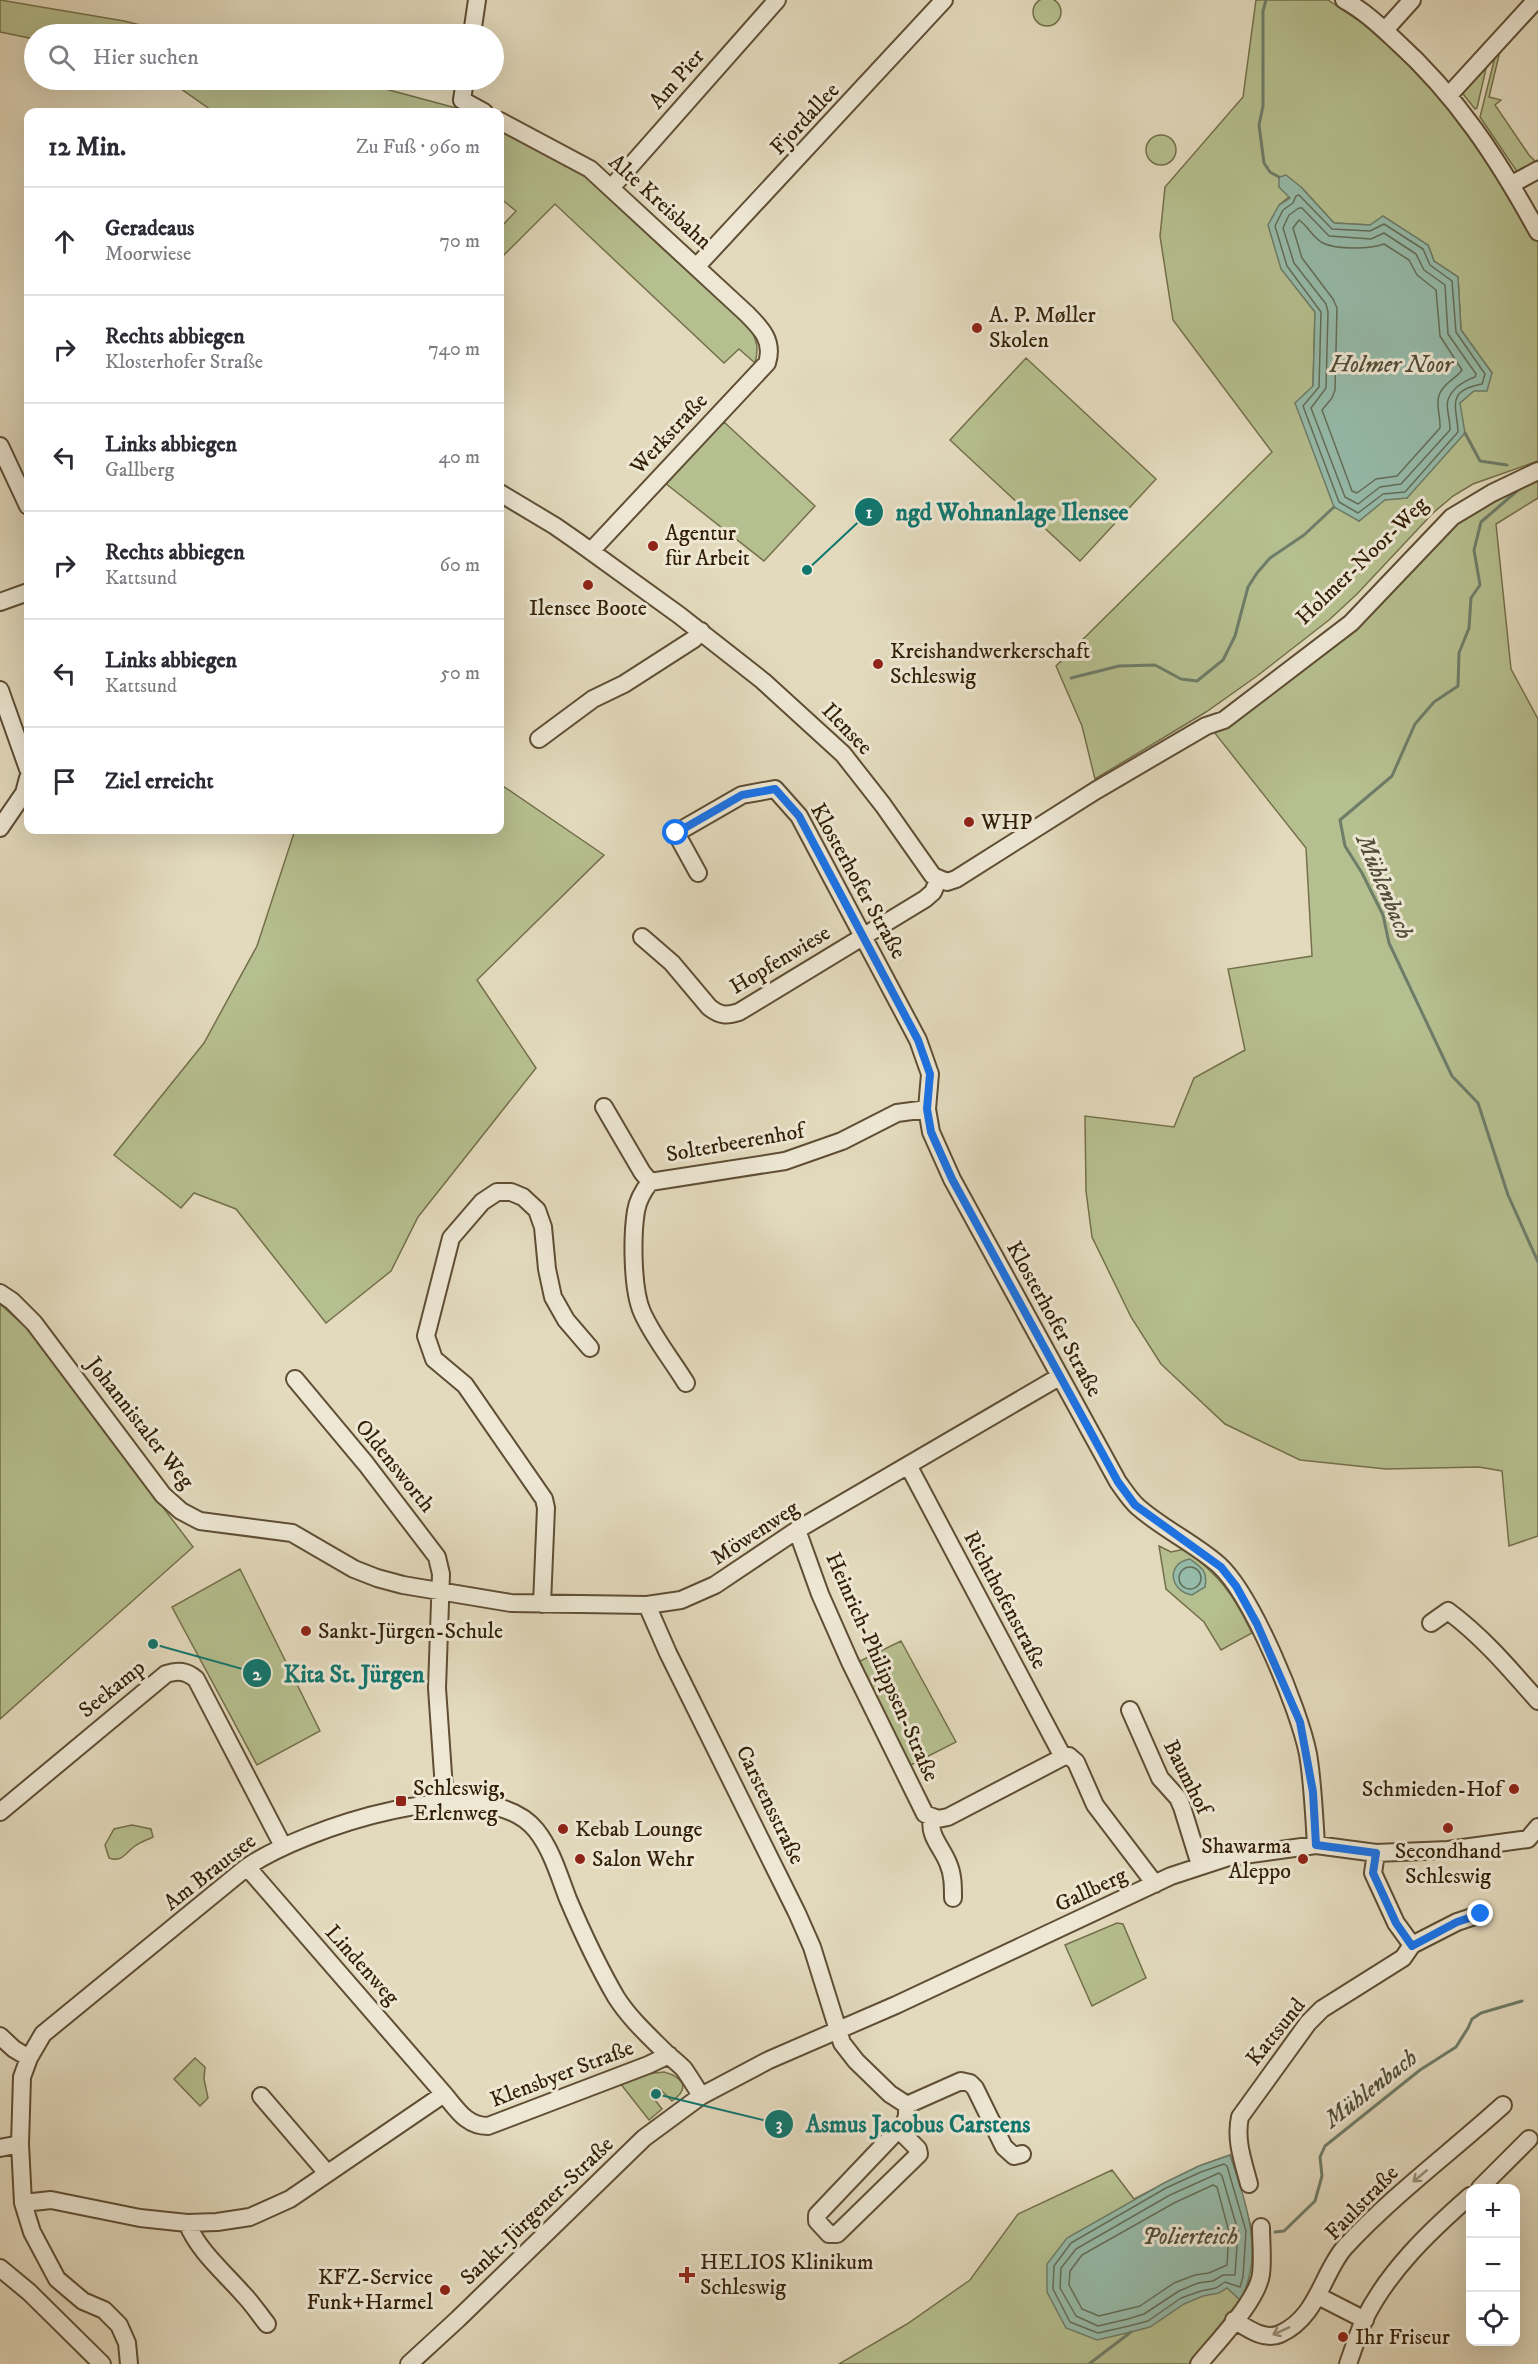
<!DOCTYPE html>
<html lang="de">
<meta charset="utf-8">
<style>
body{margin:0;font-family:"IM FELL DW Pica",serif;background:#f7f7f7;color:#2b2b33}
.controls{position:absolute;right:18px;bottom:18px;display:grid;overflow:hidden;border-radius:12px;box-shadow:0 6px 24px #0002}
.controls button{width:54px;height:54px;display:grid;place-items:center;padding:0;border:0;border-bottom:2px solid #e1e1e2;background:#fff;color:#2b2b33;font:30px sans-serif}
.stop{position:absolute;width:18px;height:18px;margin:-14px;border:4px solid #1a73e8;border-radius:50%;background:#fff}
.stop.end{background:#1a73e8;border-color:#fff;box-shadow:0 2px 6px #0008}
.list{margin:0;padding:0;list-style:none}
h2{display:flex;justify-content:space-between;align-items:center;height:78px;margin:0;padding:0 24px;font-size:26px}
h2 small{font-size:20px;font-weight:400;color:#7c7c81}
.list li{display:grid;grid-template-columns:39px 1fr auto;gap:18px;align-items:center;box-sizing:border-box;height:108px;padding:0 24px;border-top:2px solid #e1e1e2}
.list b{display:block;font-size:22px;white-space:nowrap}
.list p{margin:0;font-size:20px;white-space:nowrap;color:#7c7c81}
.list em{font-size:20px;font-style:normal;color:#7c7c81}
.icon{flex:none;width:33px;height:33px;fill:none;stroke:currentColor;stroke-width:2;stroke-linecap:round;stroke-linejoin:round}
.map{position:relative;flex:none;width:1538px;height:2364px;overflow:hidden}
.search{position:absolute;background:#fff;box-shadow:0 6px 24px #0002;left:24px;top:24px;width:480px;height:66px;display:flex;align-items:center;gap:15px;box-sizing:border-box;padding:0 21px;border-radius:33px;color:#7c7c81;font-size:22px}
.panel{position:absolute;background:#fff;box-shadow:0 6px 24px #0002;left:24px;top:108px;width:480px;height:726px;border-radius:12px}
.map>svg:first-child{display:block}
.green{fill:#b6bf8f;stroke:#74704b;stroke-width:1.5;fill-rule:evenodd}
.water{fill:#96bbaa;stroke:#6e7d69;stroke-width:1.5}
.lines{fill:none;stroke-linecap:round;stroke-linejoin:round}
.shore{stroke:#646e58;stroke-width:1.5}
.stream{stroke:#6e7d69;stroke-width:3}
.minor-casing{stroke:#5f4e34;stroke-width:20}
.minor{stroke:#ede7d4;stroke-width:16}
.oneway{stroke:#998d78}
.route{stroke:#1a73e8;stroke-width:8}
.poi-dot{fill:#8f2418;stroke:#ede7d4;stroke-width:2}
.labels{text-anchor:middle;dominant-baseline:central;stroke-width:6;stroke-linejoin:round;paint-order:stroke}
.street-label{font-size:22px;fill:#332007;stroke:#ede7d4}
.poi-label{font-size:22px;fill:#332007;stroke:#ede7d4;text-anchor:start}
.water-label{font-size:24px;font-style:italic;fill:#514e38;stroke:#ede7d4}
.leader{fill:none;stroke:#0f766e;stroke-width:2}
.callout-dot{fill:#0f766e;stroke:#ede7d4;stroke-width:2}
.mark-label{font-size:18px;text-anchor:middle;font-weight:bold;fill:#fff}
.callout-label{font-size:24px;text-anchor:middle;font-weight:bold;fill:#0f766e;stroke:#ede7d4;stroke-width:6;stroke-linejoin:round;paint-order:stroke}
</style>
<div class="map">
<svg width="1538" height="2364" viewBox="0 0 1538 2364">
<rect width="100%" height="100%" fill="#e3dabd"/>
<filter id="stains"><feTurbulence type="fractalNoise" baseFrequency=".00333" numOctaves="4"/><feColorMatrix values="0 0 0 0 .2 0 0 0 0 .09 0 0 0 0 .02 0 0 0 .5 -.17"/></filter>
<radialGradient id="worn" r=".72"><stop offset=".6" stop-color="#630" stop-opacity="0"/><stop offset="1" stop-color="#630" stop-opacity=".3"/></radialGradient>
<path class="green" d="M1033 12a14 14 0 1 1 28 0a14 14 0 1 1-28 0Z
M0,0L124,21L177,34H34V39L0,32Z
M1256,0H1328L1381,36L1462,117L1538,240V461L1473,484L1453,496L1433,513L1357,594L1329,620L1257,676L1206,712L1095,779L1082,726L1056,666L1272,452L1173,320L1160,236L1165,187L1243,97ZM1301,187L1334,223L1370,225L1428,245L1434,261L1458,277L1461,330L1492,373L1460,403L1407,498L1385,499L1359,521L1313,386L1315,312L1282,269L1279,205Z
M1497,49L1500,51L1489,97L1501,100L1495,105L1529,155L1535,161L1538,160V163L1518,173L1480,117Z
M1487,64L1477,108L1475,109L1460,90Z
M157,80H352L456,108L464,112H214L181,89Z
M500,130L587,174L750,328C757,341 759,348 755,363L739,349L724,363L555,204L500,259V228L516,211L500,198Z
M1146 150a15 15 0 1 1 30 0a15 15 0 1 1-30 0Z
M1026,358L1156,479L1080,561L950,440Z
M724,422L815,506L764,561L665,483Z
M1538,478V498L1496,524L1511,669L1538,719V1536L1509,1546L1502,1471L1479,1467L1386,1469L1300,1460L1225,1424L1161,1364L1131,1317L1092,1237L1086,1191L1085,1116L1174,1127L1194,1078L1245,1050L1228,969L1312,956L1306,848L1214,732L1335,645L1375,609L1467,510Z
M500,784L604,855L477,980L536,1068L418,1217L391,1271L326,1323L236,1209L194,1193L181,1208L114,1155L204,1043L257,946L295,830H500Z
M0,1304L28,1329L193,1547L0,1719Z
M1159,1546L1171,1552L1185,1549C1221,1578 1232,1592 1252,1633L1221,1650L1204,1622L1166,1589Z
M240,1569L320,1731L257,1765L172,1607Z
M901,1641L956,1742L909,1766L858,1662Z
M132,1825L151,1829L153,1837C147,1840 140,1842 135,1846C125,1853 122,1863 109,1858L105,1845L114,1829Z
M1117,1923L1123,1924L1146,1978L1092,2006L1065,1945Z
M195,2058L205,2067L204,2079L208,2098L200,2106L174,2079Z
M664,2072C683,2077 691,2088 672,2101L659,2088L651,2095L662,2109L649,2120L620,2083L646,2074Z
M1230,2155L1252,2230L1248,2283L1240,2300L1189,2364H839L907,2324L970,2280L1018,2214L1112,2170L1134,2199L1199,2166Z"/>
<path class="water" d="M1286,175L1301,187L1334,223L1370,225L1383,216L1428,245L1434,261L1458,277L1461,330L1492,373L1487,391H1474L1460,403L1465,433L1407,498L1385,500L1359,521L1334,507L1295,403L1313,386L1315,312L1281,269L1268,225L1279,205L1290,198L1279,187V177Z
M1190,1559C1202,1568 1208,1571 1205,1587L1192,1595C1169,1591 1166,1563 1190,1559Z
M1230,2155C1245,2201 1266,2255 1240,2300L1227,2288L1219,2293L1203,2296L1184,2304L1150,2327L1131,2332L1097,2340L1066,2328L1047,2292V2264L1067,2238L1164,2183L1199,2166Z"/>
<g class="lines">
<path class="shore" d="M1299,195L1332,229L1370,231L1384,224L1423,249L1430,265L1452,281L1456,332L1485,374L1482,384C1445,391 1457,406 1458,432L1405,492L1383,494L1358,513L1339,502L1303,406L1319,387L1321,312L1287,266L1275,226L1283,210L1293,203L1296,196Z
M1299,208H1302L1329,236L1371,239L1384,233L1416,254L1424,270L1445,285L1448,334L1476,374L1475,377C1468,379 1464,382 1458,386C1440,402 1450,410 1450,430L1401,484L1380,487L1358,504L1345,497L1311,408L1326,388L1328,312L1326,304L1294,263L1283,228L1289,215Z
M1299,220C1308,226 1313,238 1323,243C1336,250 1371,249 1384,244L1409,260L1417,275L1436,290L1440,336L1462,370C1458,376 1450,380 1445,386C1432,399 1441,413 1440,428L1397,476L1376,479L1357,493L1352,491L1322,410L1332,398L1335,390L1337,308L1333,299L1302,258L1293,228Z
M1179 1578a11 11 0 1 1 22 0a11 11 0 1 1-22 0Z
M1224,2164L1227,2166L1246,2231L1243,2277L1240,2287L1225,2282L1216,2288L1201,2291L1181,2298L1148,2321L1129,2326L1098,2333L1070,2322L1053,2289L1054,2266L1071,2243L1166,2188L1201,2172Z
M1219,2173L1222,2176L1238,2231L1235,2275H1223L1213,2281L1198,2283L1179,2291L1144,2314L1128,2319L1098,2326L1076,2316L1060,2288L1061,2268L1076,2249L1170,2195Z
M1213,2185L1217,2187L1229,2232L1227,2265L1209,2273L1195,2275L1174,2283L1140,2306L1099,2316L1082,2309L1069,2285L1070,2271L1082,2255L1174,2203Z"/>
<path class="stream" d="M1266,0L1263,11V106L1259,125L1264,163L1270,172L1279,177
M1465,433L1480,461L1507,465
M1517,491L1481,522L1474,550L1480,585L1471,598L1469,628L1459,653L1458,686L1434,702L1415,724L1392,776L1340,820L1345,846L1362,873L1383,915L1389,943L1452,1076L1478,1103L1508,1195L1538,1262
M1071,678L1119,666L1155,665L1181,679L1197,681L1223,660L1235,636L1248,587L1257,573L1270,558L1304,535L1334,507
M1275,2232L1284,2231L1315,2201L1322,2176L1320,2157L1325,2146L1420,2070L1456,2047L1468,2028L1472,2019L1481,2013L1522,2001
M1089,2364L1131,2332"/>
<defs>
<path id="minor" d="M1344,0C1363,10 1380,26 1395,40C1457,96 1498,159 1538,232
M1385,30L1412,0
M472,34L477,0
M465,80L462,100L484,112
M1450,94L1536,0
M500,121L590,169L747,314C761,328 774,341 767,363L591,551
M1512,184L1538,170
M611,188L777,0
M697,266L944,0
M0,446L28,506
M500,493L555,526L578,542L679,615L763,681L843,754L883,805L933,876L947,882L956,879L1095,791L1206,726L1224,720L1351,623L1452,517L1492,493L1538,471
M0,602L28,592
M0,690L28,769
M539,739L593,699L624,684L694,639L701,631
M0,828L24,793L28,778
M698,873L676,833L742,795L775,789L799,816L918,1040L930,1074L927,1109L931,1132L952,1179L1118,1482C1124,1490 1130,1500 1138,1507C1163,1529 1194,1543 1219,1565C1252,1595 1299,1709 1308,1754C1313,1784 1314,1814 1316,1845
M642,937L672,963L709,1007C720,1016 727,1016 739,1012L925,899L933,892L938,880
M604,1107L642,1172L650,1182L785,1161L842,1141L897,1113L927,1109
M650,1182C643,1191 638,1199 636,1211C632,1236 632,1289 642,1312C653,1337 672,1360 686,1383
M0,1293L12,1301L34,1323L163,1495L181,1511L200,1521L292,1533L354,1569L377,1578L403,1585L511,1603L647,1605L681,1600L715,1585L797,1530L1059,1377
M295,1379L366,1464L437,1557L441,1574L437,1688L445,1803
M908,1465L1063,1757
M797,1530L820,1594L850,1662L925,1814L938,1819L948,1817L1063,1757L1069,1756L1076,1762L1095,1805L1155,1884
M542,1604L546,1508L544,1499L465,1385L434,1359L426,1336L451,1238L482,1202L497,1192H511L523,1197L537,1210L543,1227L547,1269L553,1297L566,1320L590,1348
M647,1605L668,1653L797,1913L812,1947L842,2043L856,2061L890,2094L907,2105L961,2081L970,2083L975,2088L1004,2147L1014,2156L1022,2154
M1431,1623L1448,1611C1483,1637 1510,1669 1538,1701
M1130,1710L1160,1778L1178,1798L1182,1807L1200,1865
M0,1812L166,1674C178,1670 186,1671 196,1679L283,1846
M932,1818C928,1836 942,1847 948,1863C953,1874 953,1886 953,1898
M1376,1853L1373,1873L1396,1923L1412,1945
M247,1867L444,2094
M0,2036L14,2049L29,2058
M261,2096L327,2173
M901,2132L918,2149L919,2154L837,2234H829L817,2221V2215L895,2133L901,2132L907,2116V2105
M0,2148L20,2144
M1249,2184C1243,2161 1235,2140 1240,2117L1308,2023L1322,2009L1403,1958L1412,1945L1457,1922L1481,1914
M1480,2188L1529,2139
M23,2203L51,2200L140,2218L187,2223L217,2222L250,2217L290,2199L444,2094C457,2109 466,2126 488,2126L648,2065L669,2055
M187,2223C199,2252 223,2271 243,2294C252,2303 259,2314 267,2324
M0,2268L29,2292L102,2364
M1318,2296L1365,2320
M1234,2320C1247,2328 1264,2341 1280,2334C1318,2317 1322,2273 1345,2247C1393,2195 1450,2153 1503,2105
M129,2364L127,2343L119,2325L104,2310L83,2301L57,2279L32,2232L23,2203L20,2144L22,2077L29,2058L43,2034L247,1867C303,1829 484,1766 536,1830C552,1850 559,1876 568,1899C582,1932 598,1966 616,1997C630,2019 649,2036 667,2054C673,2059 679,2064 684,2069C690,2078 696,2087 701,2096
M409,2364L458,2319L644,2138L701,2096L769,2060L896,2005L1171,1876L1229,1857L1316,1845L1376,1853L1448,1850L1528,1839L1538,1827
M1199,2364C1217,2342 1258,2300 1261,2274C1263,2259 1261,2242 1261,2227
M1348,2364C1353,2350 1358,2334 1364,2320C1388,2271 1430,2231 1470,2196"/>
</defs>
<use href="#minor" class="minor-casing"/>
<use href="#minor" class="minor"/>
</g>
<defs><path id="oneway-shaft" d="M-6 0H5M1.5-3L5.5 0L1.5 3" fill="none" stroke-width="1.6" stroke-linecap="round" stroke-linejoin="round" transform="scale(1.5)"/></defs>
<g class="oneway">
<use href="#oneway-shaft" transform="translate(1420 2176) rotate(140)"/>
<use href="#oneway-shaft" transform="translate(1281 2331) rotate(156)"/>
</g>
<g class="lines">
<path class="route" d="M676,833L742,795L775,789L799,816L918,1040L930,1074L927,1109L931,1132L952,1179L1118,1482L1135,1505L1221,1567L1236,1586L1257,1624L1300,1722L1313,1792L1316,1845L1376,1853L1373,1873L1396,1923L1412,1946L1457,1922L1481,1914"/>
</g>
<g class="poi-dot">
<circle cx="977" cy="328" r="6"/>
<circle cx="653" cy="546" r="6"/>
<circle cx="588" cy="585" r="6"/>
<circle cx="878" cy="664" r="6"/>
<circle cx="969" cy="822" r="6"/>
<circle cx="306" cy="1631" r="6"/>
<circle cx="1514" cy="1789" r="6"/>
<rect x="395" y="1795" width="12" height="12" rx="3"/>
<circle cx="1448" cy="1828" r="6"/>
<circle cx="563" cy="1829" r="6"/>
<circle cx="580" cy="1859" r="6"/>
<circle cx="1303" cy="1859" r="6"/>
<path d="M684 2266h6v6h6v6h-6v6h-6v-6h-6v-6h6z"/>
<circle cx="445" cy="2290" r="6"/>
<circle cx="1343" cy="2337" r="6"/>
</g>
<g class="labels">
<g class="street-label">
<text transform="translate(677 79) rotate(-49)">Am Pier</text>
<text transform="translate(805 119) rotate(-47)">Fjordallee</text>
<text transform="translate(660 202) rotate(42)">Alte Kreisbahn</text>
<text transform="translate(669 434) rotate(-47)">Werkstraße</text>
<text transform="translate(1362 561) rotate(-44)">Holmer-Noor-Weg</text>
<text transform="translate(847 729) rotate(46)">Ilensee</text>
<text transform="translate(858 881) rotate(61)">Klosterhofer Straße</text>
<text transform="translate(780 960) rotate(-31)">Hopfenwiese</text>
<text transform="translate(735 1143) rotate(-10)">Solterbeerenhof</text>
<text transform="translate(1054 1319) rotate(61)">Klosterhofer Straße</text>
<text transform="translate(140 1423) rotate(52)">Johannistaler Weg</text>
<text transform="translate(395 1466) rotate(51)">Oldensworth</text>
<text transform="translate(755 1533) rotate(-33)">Möwenweg</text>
<text transform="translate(1005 1600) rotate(62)">Richthofenstraße</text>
<text transform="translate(882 1667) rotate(66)">Heinrich-Philippsen-Straße</text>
<text transform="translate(112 1689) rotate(-39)">Seekamp</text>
<text transform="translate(1187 1777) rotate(63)">Baumhof</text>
<text transform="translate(770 1805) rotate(64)">Carstensstraße</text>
<text transform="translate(210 1872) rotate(-38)">Am Brautsee</text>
<text transform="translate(1091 1890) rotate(-25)">Gallberg</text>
<text transform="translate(362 1965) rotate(48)">Lindenweg</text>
<text transform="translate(1276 2032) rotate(-51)">Kattsund</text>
<text transform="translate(562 2074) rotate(-21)">Klensbyer Straße</text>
<text transform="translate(1362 2203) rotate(-46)">Faulstraße</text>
<text transform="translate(537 2211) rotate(-44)">Sankt-Jürgener-Straße</text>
</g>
<g class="poi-label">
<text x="989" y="315">A. P. Møller<tspan x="989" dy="25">Skolen</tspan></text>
<text x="665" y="533">Agentur<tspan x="665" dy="25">für Arbeit</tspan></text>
<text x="588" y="608" text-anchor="middle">Ilensee Boote</text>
<text x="890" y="651">Kreishandwerkerschaft<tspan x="890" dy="25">Schleswig</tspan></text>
<text x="981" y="822">WHP</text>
<text x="318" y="1631">Sankt-Jürgen-Schule</text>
<text x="413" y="1788">Schleswig,<tspan x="413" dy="25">Erlenweg</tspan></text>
<text x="1502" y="1789" text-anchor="end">Schmieden-Hof</text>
<text x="575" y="1829">Kebab Lounge</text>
<text x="1291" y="1846" text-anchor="end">Shawarma<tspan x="1291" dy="25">Aleppo</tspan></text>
<text x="1448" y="1851" text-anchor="middle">Secondhand<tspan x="1448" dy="25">Schleswig</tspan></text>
<text x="592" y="1859">Salon Wehr</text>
<text x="700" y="2262">HELIOS Klinikum<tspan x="700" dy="25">Schleswig</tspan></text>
<text x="433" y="2277" text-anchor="end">KFZ-Service<tspan x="433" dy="25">Funk+Harmel</tspan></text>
<text x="1355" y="2337">Ihr Friseur</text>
</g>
<g class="water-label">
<text x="1391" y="365">Holmer Noor</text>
<text transform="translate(1384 887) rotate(67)">Mühlenbach</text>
<text transform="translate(1371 2089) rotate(-38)">Mühlenbach</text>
<text x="1190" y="2237">Polierteich</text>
</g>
</g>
<path class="leader" d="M807 570L869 512M153 1644L257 1673M656 2094L779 2124"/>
<g class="callout-dot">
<circle cx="807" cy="570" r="6"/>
<circle cx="153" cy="1644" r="6"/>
<circle cx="656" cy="2094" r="6"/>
<circle cx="869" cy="512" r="15"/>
<circle cx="257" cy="1673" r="15"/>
<circle cx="779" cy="2124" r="15"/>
</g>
<g class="mark-label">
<text x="869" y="518">1</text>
<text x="257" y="1680">2</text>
<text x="779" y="2130">3</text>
</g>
<g class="callout-label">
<text x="1012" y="520">ngd Wohnanlage Ilensee</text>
<text x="354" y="1682">Kita St. Jürgen</text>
<text x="918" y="2132">Asmus Jacobus Carstens</text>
</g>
<rect width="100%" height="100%" filter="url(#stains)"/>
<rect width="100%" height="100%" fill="url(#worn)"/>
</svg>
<div class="controls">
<button>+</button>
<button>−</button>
<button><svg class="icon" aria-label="locate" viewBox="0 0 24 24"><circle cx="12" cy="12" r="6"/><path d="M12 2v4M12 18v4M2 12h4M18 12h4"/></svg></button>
</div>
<div class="stop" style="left:676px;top:833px"></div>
<div class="stop end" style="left:1481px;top:1914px"></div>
<div class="search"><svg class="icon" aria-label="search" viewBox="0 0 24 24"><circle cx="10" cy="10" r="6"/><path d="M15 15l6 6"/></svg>Hier suchen</div>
<section class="panel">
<h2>12 Min.<small>Zu Fuß · 960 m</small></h2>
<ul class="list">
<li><svg class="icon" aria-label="ahead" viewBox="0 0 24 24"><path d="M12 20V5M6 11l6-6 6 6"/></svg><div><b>Geradeaus</b><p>Moorwiese</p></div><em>70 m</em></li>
<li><svg class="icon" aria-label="right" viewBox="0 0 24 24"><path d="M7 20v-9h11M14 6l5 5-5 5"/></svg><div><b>Rechts abbiegen</b><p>Klosterhofer Straße</p></div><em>740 m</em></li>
<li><svg class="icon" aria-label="left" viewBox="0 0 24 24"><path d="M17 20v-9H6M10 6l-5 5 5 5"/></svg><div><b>Links abbiegen</b><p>Gallberg</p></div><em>40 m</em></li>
<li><svg class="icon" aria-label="right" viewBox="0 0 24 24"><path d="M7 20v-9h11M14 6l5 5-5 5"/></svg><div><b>Rechts abbiegen</b><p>Kattsund</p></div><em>60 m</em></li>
<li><svg class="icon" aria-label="left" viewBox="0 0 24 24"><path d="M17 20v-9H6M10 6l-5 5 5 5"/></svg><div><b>Links abbiegen</b><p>Kattsund</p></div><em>50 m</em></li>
<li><svg class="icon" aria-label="arrive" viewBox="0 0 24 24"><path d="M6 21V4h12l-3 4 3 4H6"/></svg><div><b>Ziel erreicht</b></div></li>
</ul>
</section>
</div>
